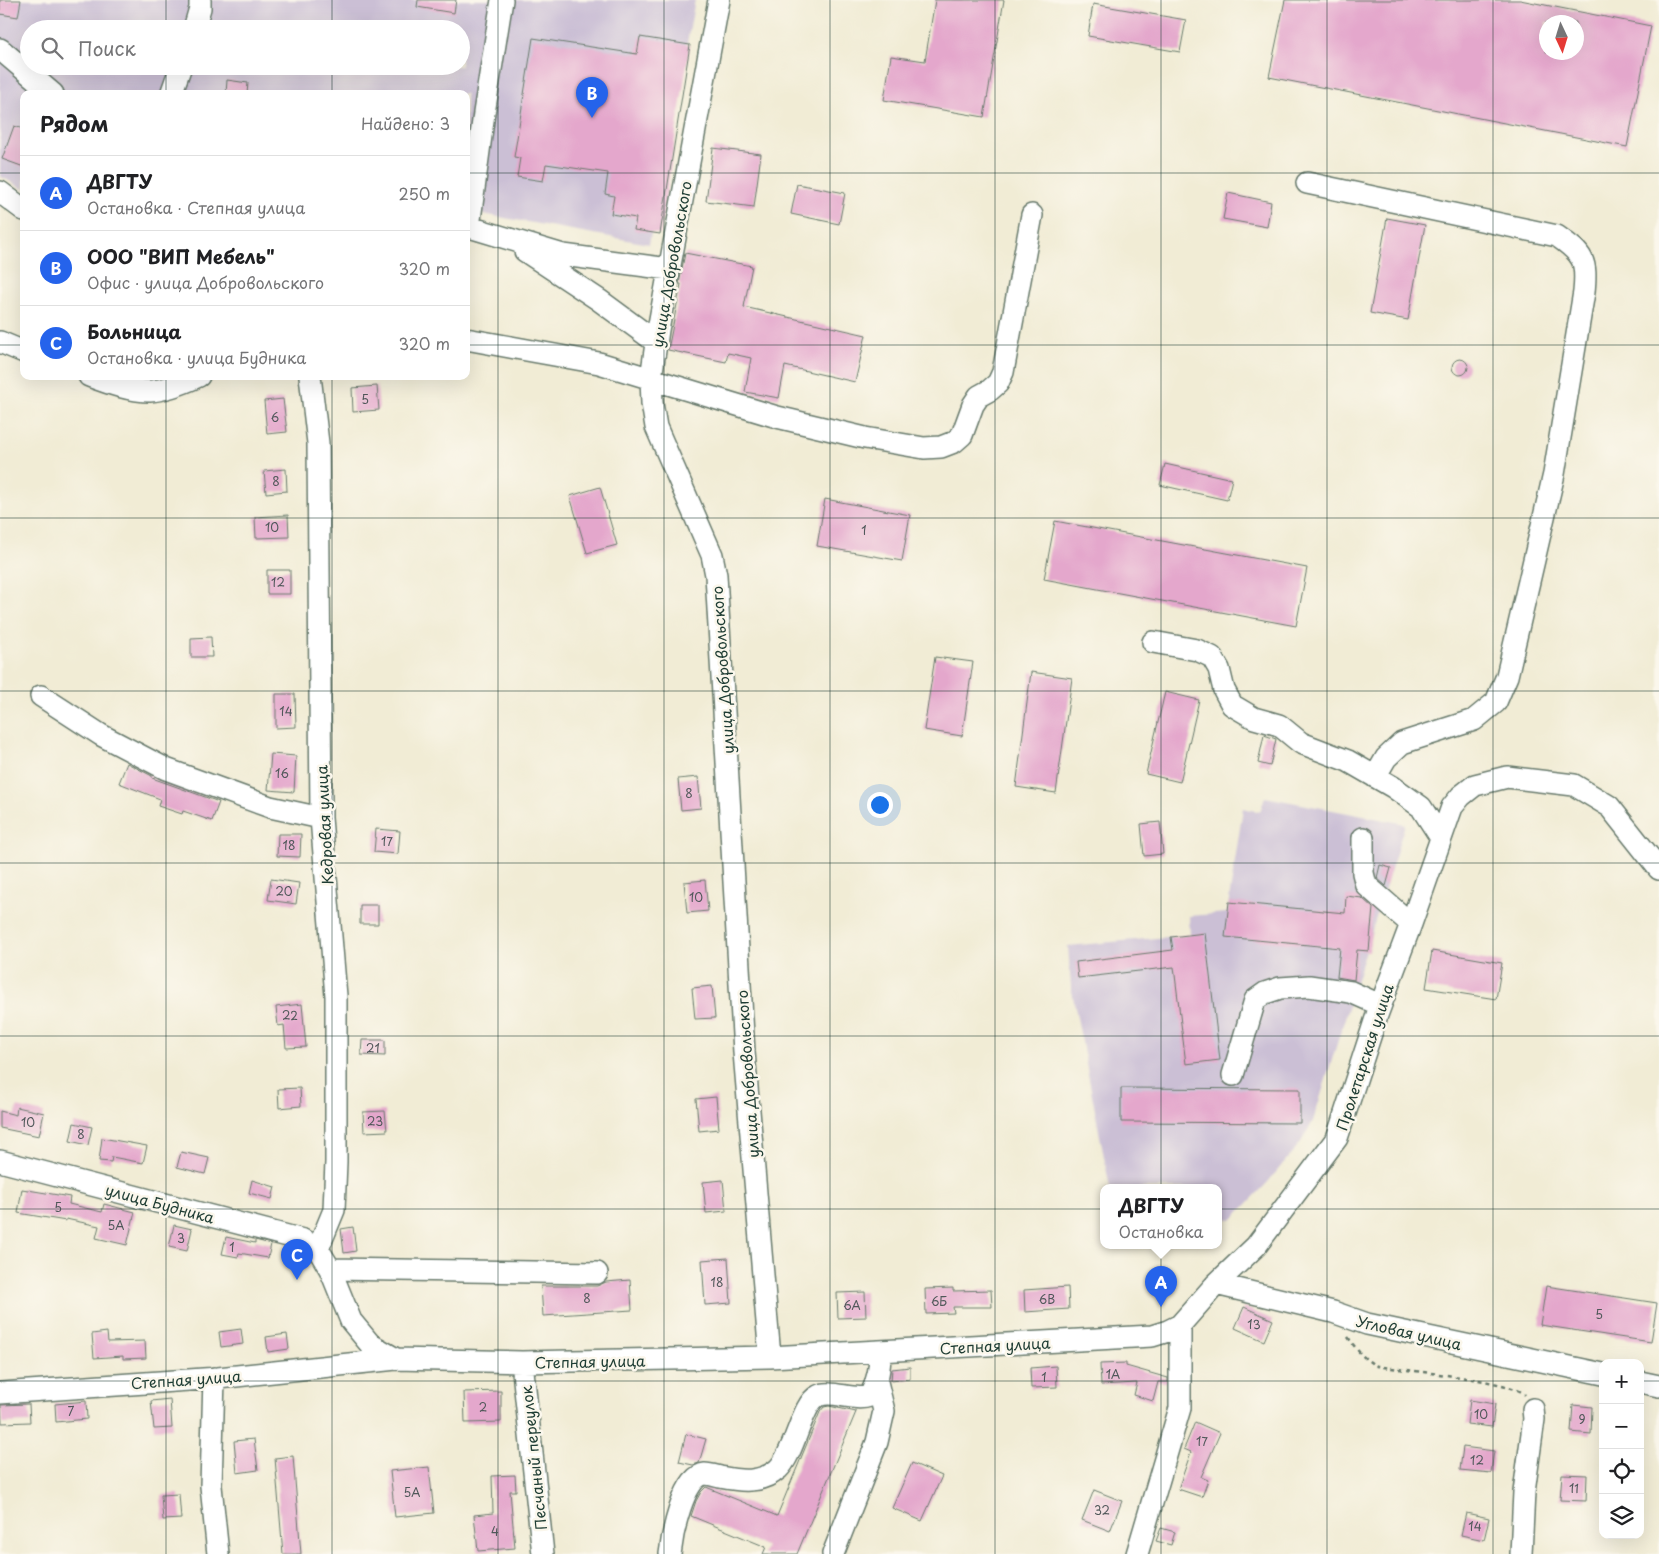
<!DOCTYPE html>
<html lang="ru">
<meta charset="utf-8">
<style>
body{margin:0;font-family:"Playpen Sans",sans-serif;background:#f6f6f6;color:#202124}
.controls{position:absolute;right:15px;bottom:15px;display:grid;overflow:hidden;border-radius:10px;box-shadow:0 5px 20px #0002}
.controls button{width:45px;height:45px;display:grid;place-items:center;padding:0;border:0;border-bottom:1px solid #e0e0e0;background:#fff;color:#202124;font:25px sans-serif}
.compass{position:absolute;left:1539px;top:15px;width:45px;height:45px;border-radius:50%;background:#fff;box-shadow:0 5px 20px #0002;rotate:176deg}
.you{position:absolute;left:879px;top:804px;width:18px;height:18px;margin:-12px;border:4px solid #fff;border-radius:50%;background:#1a73e8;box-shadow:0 0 0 8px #1a73e833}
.badge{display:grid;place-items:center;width:32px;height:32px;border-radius:50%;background:#2563eb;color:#fff;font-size:16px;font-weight:700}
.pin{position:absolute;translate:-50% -41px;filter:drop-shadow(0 1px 2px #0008)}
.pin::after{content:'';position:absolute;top:26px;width:18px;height:15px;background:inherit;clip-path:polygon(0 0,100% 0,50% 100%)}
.popup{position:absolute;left:1100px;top:1184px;width:122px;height:65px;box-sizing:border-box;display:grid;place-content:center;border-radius:10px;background:#fff;filter:drop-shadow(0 1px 4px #0005);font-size:16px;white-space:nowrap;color:#757577}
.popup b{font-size:19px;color:#202124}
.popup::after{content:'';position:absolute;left:50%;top:100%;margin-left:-10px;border:10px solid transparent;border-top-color:#fff}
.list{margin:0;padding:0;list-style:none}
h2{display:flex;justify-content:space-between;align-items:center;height:65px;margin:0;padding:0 20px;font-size:21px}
h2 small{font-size:16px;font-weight:400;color:#757577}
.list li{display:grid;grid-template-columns:32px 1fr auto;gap:15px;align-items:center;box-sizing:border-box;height:75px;padding:0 20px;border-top:1px solid #e0e0e0}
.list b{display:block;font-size:19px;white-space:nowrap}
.list p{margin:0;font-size:16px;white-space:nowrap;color:#757577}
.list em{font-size:16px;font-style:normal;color:#757577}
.icon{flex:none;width:28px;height:28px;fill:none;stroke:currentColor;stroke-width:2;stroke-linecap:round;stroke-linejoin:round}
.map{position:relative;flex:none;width:1659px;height:1554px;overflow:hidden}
.search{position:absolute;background:#fff;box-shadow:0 5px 20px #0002;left:20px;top:20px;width:450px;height:55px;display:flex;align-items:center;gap:12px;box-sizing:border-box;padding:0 18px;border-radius:28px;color:#757577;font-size:19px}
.panel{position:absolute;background:#fff;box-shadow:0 5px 20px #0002;left:20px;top:90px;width:450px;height:290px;border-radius:10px}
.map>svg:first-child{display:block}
.industrial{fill:#cbbfd5;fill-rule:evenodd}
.building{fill:#e4a7cc;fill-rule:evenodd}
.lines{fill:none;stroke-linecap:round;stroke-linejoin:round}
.minor-casing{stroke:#687a6c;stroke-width:24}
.path{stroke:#687a6c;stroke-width:2.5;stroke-dasharray:4 4;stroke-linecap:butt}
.minor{stroke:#fff;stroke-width:21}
.grid{fill:none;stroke:#1f3d34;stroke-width:1;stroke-opacity:0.55}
.labels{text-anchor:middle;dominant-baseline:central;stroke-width:5;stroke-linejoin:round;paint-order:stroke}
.number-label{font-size:12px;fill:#50585a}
.street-label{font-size:15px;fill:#1f3d34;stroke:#fbf7ec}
</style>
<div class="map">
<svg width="1659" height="1554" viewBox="0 0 1659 1554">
<rect width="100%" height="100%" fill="#fbf7ec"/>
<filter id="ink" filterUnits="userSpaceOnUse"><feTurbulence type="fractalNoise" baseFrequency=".02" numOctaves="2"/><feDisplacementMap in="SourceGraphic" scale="10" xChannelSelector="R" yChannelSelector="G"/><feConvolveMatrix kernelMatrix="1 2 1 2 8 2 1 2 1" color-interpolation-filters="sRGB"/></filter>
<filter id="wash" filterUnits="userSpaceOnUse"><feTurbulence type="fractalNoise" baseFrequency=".0096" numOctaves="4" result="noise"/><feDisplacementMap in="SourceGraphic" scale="20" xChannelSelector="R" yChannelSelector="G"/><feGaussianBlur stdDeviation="1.12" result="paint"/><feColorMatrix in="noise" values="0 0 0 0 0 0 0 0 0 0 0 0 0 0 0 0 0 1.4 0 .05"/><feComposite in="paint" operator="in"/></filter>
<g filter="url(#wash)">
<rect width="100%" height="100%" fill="#f1ecd5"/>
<path class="industrial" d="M0,0H695L649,244L466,211V94H24V189L0,176ZM29,29H461V66H29Z
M1265,797L1405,824L1313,1121L1301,1142L1268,1182L1232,1220L1219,1219L1218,1188H1110L1071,986L1068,946L1190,935L1189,916L1227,913L1243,808L1260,812Z"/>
<g id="blocks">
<path class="building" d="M0,0H21L18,17L0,14Z
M418,0H456L454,13L417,7Z
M935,0H1004L984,117L884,100L891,56L925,61Z
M1285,0H1520L1651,26L1627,147L1269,77ZM1546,22H1576V52H1546Z
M1093,4L1186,20L1180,52L1088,36Z
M640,37L690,45L660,234L634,230L636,218L611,214L614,196L605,194L608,173L546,164L543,181L517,177L520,158L514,157L533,38L637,54Z
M227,80L248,83L247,94H226Z
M14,126L24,129V167L2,159Z
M713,148L761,154L754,207L706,201Z
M797,184L845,193L839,224L791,214Z
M1228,193L1271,202L1267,227L1223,219Z
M1387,218L1425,225L1408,320L1370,313Z
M685,253L752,266L744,307L866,335L855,382L785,366L779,398L745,392L751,358L728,353L726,362L668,350L681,284H679Z
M1452 367a8 8 0 1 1 16 0a8 8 0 1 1-16 0Z
M377,386L379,410L353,412L352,388Z
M283,399L287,432L267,434L264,401Z
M1165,464L1232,479L1227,500L1160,485Z
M286,469L287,491L266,493L264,471Z
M600,487L617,545L587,553L570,496Z
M825,499L910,515L902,561L817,546Z
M288,515L289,537L256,538L255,517Z
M1055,521L1307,568L1296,626L1044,579Z
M267,570H290V594H267Z
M211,637L212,657H191V638Z
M935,657L973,662L962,736L924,730Z
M1031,672L1072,678L1056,793L1016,787Z
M1165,692L1199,700L1180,782L1146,774Z
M276,694H295L296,727L276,728Z
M1264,735L1276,739L1270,766L1258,763Z
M271,754L296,756L294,792L268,790Z
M127,763L152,776V778L219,802L212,821L183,811L182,814L158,806L160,799L119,783Z
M698,777L701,808L681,810L678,779Z
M1160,822L1163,854L1144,856L1141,824Z
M376,829L400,831L398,854L374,852Z
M278,834H301L300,857L277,856Z
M1380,865L1391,868L1386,886L1377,878Z
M271,879L299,883L296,904L268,900Z
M705,880L708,911L687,913L684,882Z
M1346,896L1362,898L1373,908L1369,951L1357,950L1354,980L1337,977L1340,948L1225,937L1229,902L1345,913Z
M360,905H378V924H360Z
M1205,933L1220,1060L1186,1064L1174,967L1078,978L1076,962L1173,950L1171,937Z
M1432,951L1502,963L1496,999L1426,988Z
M712,986L715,1018L695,1019L692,988Z
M302,1004L306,1047L286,1048L284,1025L278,1026L276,1007Z
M362,1040H385V1056L361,1055Z
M300,1088L301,1106L279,1108L278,1089Z
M1121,1088L1300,1089V1123L1121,1122Z
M716,1097L719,1129L699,1131L696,1099Z
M17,1107L44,1113L39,1136L0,1128V1111L16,1115Z
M385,1111L387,1131L364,1132L363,1112Z
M74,1123L92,1127L88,1145L70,1141Z
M102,1138L147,1146L143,1163L112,1157L111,1162L99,1161Z
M181,1152L209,1158L205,1174L177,1167Z
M252,1180L275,1187L272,1199L249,1193Z
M723,1180L726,1211L706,1213L703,1182Z
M22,1189L70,1197L69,1204L102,1212L104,1204L135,1212L127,1245L96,1238L99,1226L66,1219V1221L18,1213Z
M174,1225L192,1229L187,1251L169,1247Z
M353,1227L356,1251L344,1253L341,1229Z
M226,1237L255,1243V1240L271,1244L268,1258L239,1253L238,1257L222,1254Z
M728,1258L731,1303L705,1305L702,1260Z
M630,1280L632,1310L543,1316L541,1286H597L606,1282Z
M1546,1286L1657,1303L1651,1342L1540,1325Z
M1068,1287L1069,1309L1025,1312L1024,1290Z
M953,1288V1291L991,1290L992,1307H953L954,1313L926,1314L925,1289Z
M865,1292L866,1317L838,1318L837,1293Z
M1244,1307L1273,1320L1264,1341L1235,1328Z
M241,1329L243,1344L221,1347L219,1332Z
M107,1332L108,1342L145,1341L146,1358L123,1359V1356L94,1358L92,1334Z
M287,1334L289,1349L268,1352L266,1337Z
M1126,1363V1366L1168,1378V1382H1158L1153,1401L1134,1395L1137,1383L1101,1385L1100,1364Z
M1056,1366L1057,1387L1031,1388L1030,1368Z
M910,1367V1379L891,1381L892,1369Z
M501,1391V1422L465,1423L464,1392Z
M170,1399L172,1428L154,1429L151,1401Z
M1470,1400L1495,1404L1492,1427L1467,1424Z
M86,1401L87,1419L56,1422L55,1404Z
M29,1404L30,1422L2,1423L1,1405Z
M1573,1405L1592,1407L1591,1434L1571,1432Z
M829,1406L856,1412L797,1554H763L766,1547L691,1516L696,1501L701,1492L706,1487L777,1516L820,1412L824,1407Z
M1195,1422L1220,1433L1201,1477L1208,1480L1202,1497L1178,1489L1191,1452L1184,1449Z
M686,1434L706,1439L699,1463L693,1465L679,1462Z
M254,1439L258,1470L237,1473L234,1441Z
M1463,1447L1494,1451L1491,1473L1460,1470Z
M293,1456L301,1554H283L275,1458Z
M912,1463L942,1476L922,1521L892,1508Z
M429,1467L434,1513L395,1517L390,1471Z
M1562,1474L1587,1475L1586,1501L1560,1500Z
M515,1475L516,1491H510L515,1548L478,1551L474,1515L493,1513L492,1476Z
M1094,1490L1122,1501L1110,1531L1082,1520Z
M179,1494L181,1519L163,1520L161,1495Z
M1466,1513L1489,1518L1484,1540L1461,1535Z
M1161,1528L1175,1532L1171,1545L1156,1541Z"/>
</g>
</g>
<g filter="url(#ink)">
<use href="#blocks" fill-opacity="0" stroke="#687a6c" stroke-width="1"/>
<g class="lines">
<defs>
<path id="minor" d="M719,0L658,330L651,378L652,403L656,427L712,555L716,575L744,1052L770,1357
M194,29L200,8V0
M0,49L53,94
M171,94L181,66
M1307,183L1557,236C1584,255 1587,260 1584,292L1554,474L1507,676L1496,702L1474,720L1402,743L1386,758L1375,777
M0,192L24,210
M466,226L563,255L669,269
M469,227L484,113L502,0
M525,251L599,300L656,342
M466,339L599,363L777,417L865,438L924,448L941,447L954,442L962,435L973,405L979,396L990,390L998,383L1003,372L1032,215
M0,342L24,352
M89,376C108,383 129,391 150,391C166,390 184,383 199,376
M310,376L318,443L321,818L336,996V1162L334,1210L318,1249
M1153,642L1197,650L1212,657L1219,669L1224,690L1232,705L1254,718L1279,725L1301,743L1348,761L1393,787L1421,807L1441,838
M41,696L101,735L166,769L270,807L321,818
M1363,838V873L1366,885L1411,924
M1233,1075L1255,1000L1265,993L1280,988L1309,986L1351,992L1380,1005
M0,1161L303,1240L318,1249L330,1269L351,1321L370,1344L396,1359
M330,1269L597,1273
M1216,1284L1333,1312L1367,1324L1603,1374
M522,1362L543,1554
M214,1378L211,1486L218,1554
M1640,1382L1659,1386
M0,1393L218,1378L396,1359L522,1362L770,1357L1152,1336L1168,1331L1180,1325L1216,1284L1256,1246L1337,1138L1377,1015L1411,924L1452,807L1461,796L1475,785L1507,777L1574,785L1609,806L1659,869
M670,1554C672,1536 683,1476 705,1474C709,1474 716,1476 720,1477C740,1481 761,1484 778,1469C795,1453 802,1403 818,1396C832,1389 853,1402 870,1396C878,1381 880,1368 880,1351
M833,1554L877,1442L884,1411L877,1382
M1137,1554L1180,1408V1325
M1521,1554L1524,1492L1534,1419L1533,1409"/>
</defs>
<use href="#minor" class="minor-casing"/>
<path class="path" d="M1348,1337C1357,1350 1363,1359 1377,1366C1401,1370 1514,1380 1525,1395"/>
<use href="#minor" class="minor"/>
</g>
</g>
<path class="grid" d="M166,0V29M332,0V29M498,0V1554M664,0V1554M830,0V1554M995,0V1554M1161,0V1554M1327,0V1554M1493,0V1554M166,66V94M332,66V94M0,173H24M466,173H1659M0,345H24M466,345H1659M166,376V1554M332,376V1554M0,518H1659M0,691H1659M0,863H1659M0,1036H1659M0,1209H1659M0,1381H1603M1640,1381H1659"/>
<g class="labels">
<g class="number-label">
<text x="365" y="399">5</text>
<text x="275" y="417">6</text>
<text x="276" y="481">8</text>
<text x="272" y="527">10</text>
<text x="864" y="530">1</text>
<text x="278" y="582">12</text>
<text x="286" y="711">14</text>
<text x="282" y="773">16</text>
<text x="689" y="793">8</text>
<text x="387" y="841">17</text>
<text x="289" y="845">18</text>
<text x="284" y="891">20</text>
<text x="696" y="897">10</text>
<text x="290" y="1015">22</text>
<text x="373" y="1048">21</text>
<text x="375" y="1121">23</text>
<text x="28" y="1122">10</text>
<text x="81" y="1134">8</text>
<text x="58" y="1207">5</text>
<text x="116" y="1225">5А</text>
<text x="181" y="1238">3</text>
<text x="232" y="1247">1</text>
<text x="717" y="1282">18</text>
<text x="587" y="1298">8</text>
<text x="1047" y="1299">6В</text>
<text x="939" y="1301">6Б</text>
<text x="852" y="1305">6А</text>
<text x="1599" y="1314">5</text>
<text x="1254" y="1324">13</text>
<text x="1113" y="1374">1А</text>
<text x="1044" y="1377">1</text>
<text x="483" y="1407">2</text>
<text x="71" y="1411">7</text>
<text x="1481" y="1414">10</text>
<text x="1582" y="1419">9</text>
<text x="1202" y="1441">17</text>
<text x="1477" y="1460">12</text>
<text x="1574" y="1488">11</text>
<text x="412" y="1492">5А</text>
<text x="1102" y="1510">32</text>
<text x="1475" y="1526">14</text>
<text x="495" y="1531">4</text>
</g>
<g class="street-label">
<text transform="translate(671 264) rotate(-80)">улица Добровольского</text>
<text transform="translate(722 670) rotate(-94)">улица Добровольского</text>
<text transform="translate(324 825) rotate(-93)">Кедровая улица</text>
<text transform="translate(1364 1057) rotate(-72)">Пролетарская улица</text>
<text transform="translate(747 1074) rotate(-94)">улица Добровольского</text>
<text transform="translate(160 1203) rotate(15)">улица Будника</text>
<text transform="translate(1409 1332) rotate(13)">Угловая улица</text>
<text transform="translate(995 1345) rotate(-3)">Степная улица</text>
<text transform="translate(590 1361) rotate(-1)">Степная улица</text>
<text transform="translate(186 1379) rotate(-4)">Степная улица</text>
<text transform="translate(533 1458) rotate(-96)">Песчаный переулок</text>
</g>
</g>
</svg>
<div class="controls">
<button>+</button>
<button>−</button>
<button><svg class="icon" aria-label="locate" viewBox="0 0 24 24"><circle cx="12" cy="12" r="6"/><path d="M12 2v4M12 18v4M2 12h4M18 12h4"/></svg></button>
<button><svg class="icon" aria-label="layers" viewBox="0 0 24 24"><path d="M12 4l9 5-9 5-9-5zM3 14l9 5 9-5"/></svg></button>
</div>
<svg class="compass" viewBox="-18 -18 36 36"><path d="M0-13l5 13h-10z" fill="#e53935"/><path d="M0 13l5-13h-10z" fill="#757577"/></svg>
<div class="you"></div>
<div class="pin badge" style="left:1161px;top:1307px">A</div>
<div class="popup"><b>ДВГТУ</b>Остановка</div>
<div class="pin badge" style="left:592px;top:118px">B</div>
<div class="pin badge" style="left:297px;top:1280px">C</div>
<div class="search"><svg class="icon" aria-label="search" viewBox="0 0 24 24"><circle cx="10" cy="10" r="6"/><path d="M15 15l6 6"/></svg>Поиск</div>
<section class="panel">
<h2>Рядом<small>Найдено: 3</small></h2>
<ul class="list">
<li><span class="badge">A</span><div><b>ДВГТУ</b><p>Остановка · Степная улица</p></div><em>250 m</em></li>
<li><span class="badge">B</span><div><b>ООО &quot;ВИП Мебель&quot;</b><p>Офис · улица Добровольского</p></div><em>320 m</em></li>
<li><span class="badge">C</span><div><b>Больница</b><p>Остановка · улица Будника</p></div><em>320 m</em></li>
</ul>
</section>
</div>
